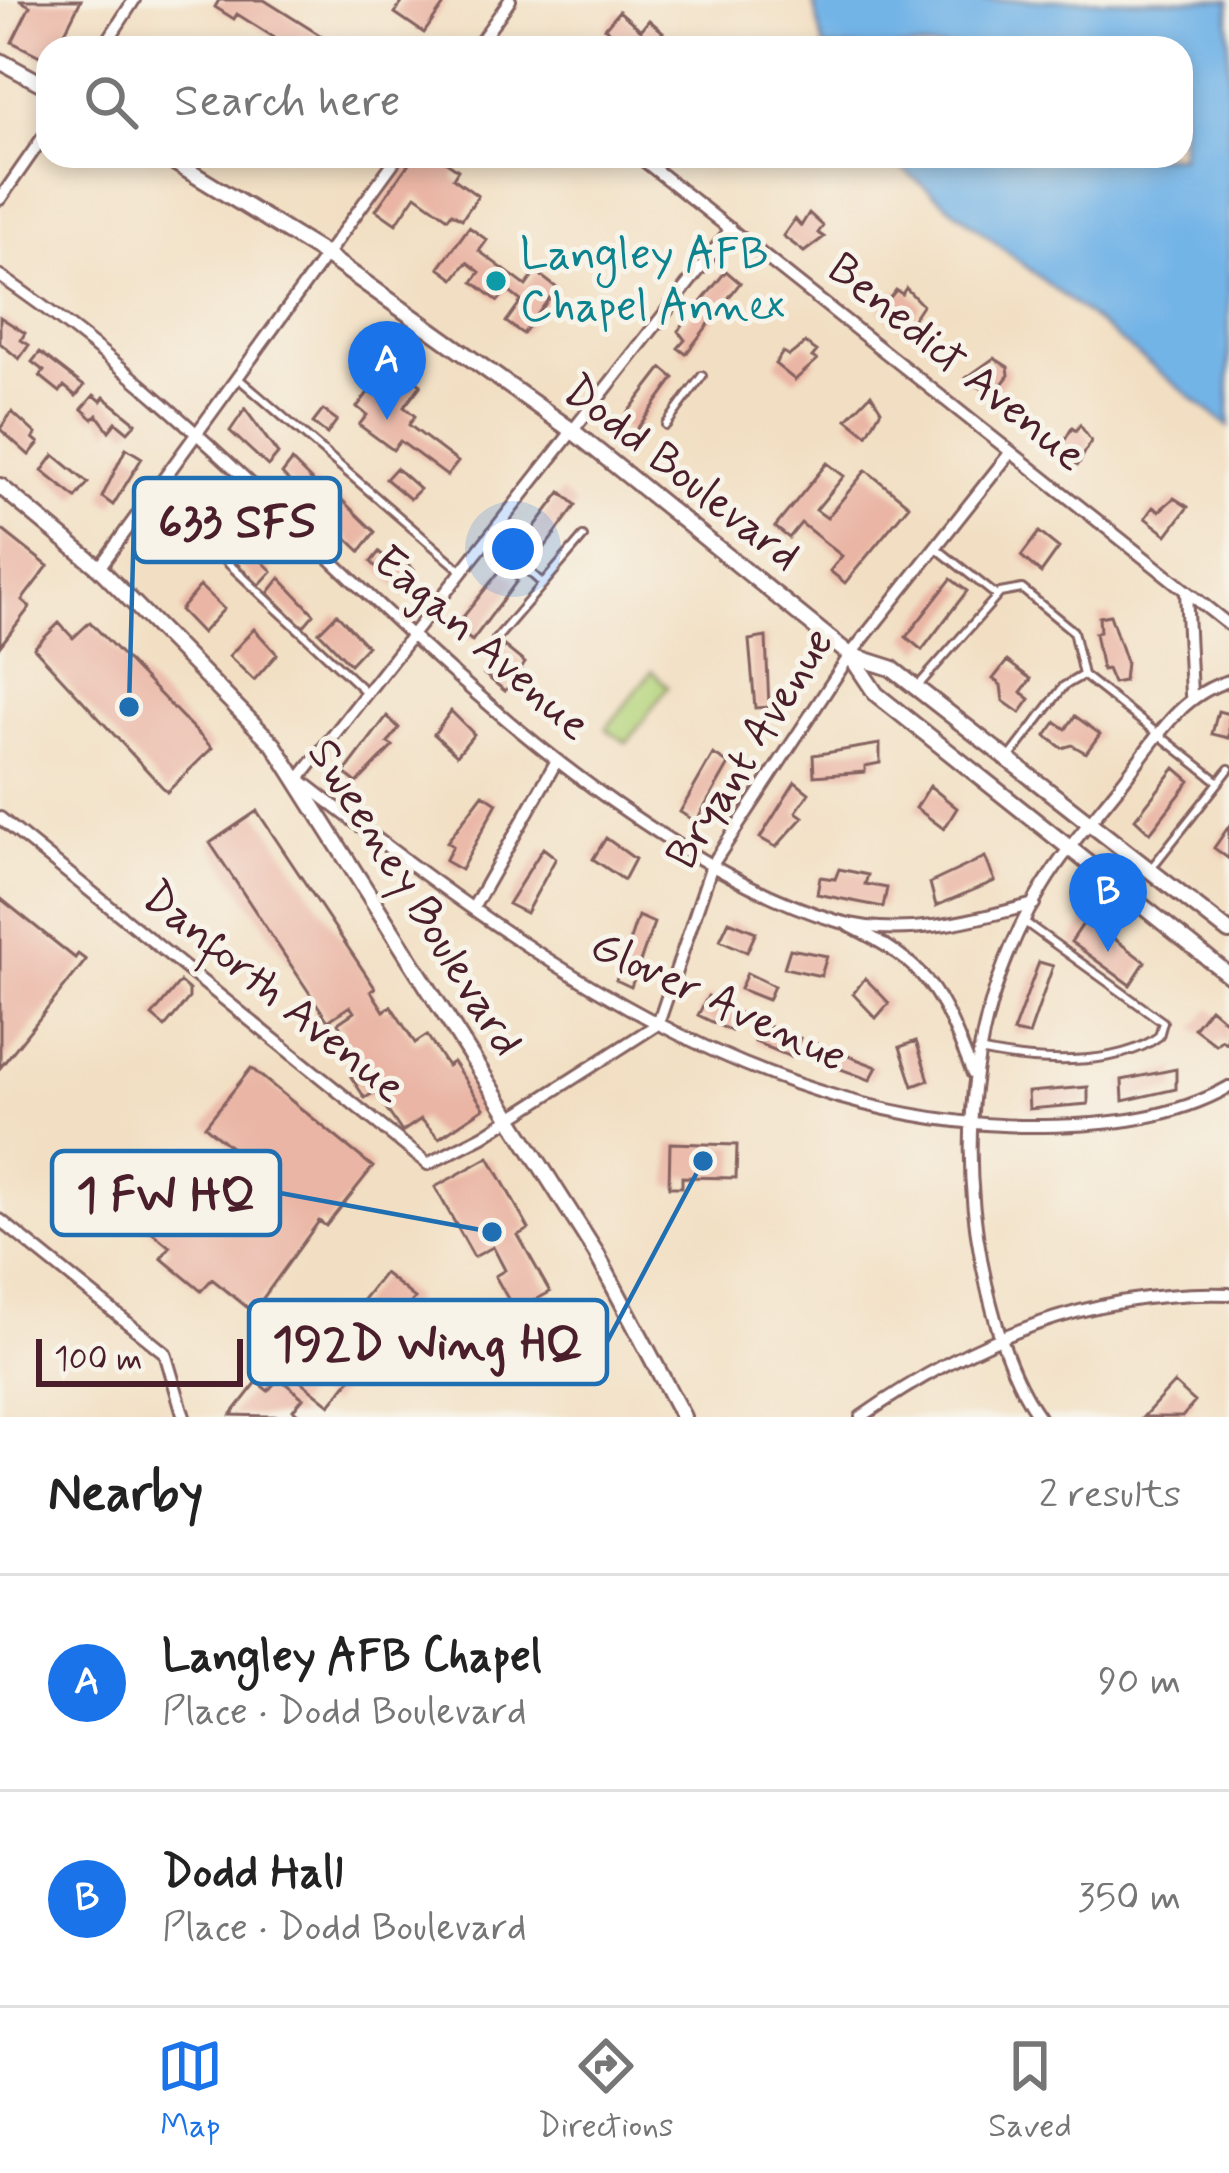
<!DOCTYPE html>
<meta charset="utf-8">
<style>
body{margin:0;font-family:Mynerve,sans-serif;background:#f6f6f6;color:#222}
.scale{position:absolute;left:36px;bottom:30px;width:207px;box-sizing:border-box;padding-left:12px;border:6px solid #4a1f2b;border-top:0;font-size:33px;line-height:42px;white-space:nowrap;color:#4a1f2b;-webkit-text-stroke:9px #f7f3e8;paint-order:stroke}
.you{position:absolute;left:513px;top:549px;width:42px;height:42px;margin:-30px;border:9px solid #fff;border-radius:50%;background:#1a73e8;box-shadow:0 0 0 18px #1a73e833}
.badge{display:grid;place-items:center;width:78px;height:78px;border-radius:50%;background:#1a73e8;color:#fff;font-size:39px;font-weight:700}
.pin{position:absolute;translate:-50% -99px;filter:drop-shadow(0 3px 6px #0008)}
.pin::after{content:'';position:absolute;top:63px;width:42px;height:36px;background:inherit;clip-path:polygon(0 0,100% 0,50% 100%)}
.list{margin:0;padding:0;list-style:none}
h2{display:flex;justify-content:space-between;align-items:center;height:156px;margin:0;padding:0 48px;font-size:51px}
h2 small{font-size:39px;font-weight:400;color:#767676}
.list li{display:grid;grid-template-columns:78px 1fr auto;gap:36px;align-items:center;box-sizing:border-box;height:216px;padding:0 48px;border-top:3px solid #e0e0e0}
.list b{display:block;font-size:45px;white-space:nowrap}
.list p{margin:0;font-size:39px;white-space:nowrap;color:#767676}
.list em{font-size:39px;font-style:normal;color:#767676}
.icon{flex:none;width:66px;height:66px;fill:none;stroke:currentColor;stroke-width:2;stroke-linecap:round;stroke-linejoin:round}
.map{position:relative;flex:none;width:1229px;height:1417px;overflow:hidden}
.search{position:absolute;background:#fff;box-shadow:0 6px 18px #0003;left:36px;right:36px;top:36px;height:132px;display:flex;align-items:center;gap:30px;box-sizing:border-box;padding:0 42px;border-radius:36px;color:#767676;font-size:45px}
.sheet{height:588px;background:#fff}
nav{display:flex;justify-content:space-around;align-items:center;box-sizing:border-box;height:168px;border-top:3px solid #e0e0e0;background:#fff;font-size:33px;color:#767676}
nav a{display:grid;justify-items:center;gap:6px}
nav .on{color:#1a73e8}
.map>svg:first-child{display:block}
.green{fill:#b4d47b;stroke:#7f7a53;stroke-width:3}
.water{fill:#73b4e7;stroke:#5e6a89;stroke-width:3}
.building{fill:#eab5a4}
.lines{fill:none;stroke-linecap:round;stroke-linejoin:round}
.service-casing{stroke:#856260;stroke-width:12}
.minor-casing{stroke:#856260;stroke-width:16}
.tertiary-casing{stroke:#856260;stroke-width:20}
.service{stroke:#fff;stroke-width:6}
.minor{stroke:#fff;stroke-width:10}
.tertiary{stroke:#fff;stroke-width:14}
.culture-dot{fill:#0f9aa8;stroke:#f7f3e8;stroke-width:4.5}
.labels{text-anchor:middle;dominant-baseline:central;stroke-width:10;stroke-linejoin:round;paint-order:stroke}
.culture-label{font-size:45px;fill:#0d838f;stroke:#f7f3e8;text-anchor:start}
.street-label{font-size:45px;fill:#4a1f2b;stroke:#f7f3e8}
.leader{fill:none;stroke:#1f6fb2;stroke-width:4.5}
.callout-dot{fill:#1f6fb2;stroke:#f7f3e8;stroke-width:4.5}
.callout{fill:#f7f3e8;stroke:#1f6fb2;stroke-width:4.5}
.callout-label{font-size:48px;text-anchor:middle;font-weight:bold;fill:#4a1f2b}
</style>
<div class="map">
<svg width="1229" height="1417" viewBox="0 0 1229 1417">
<rect width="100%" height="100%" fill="#f7f3e8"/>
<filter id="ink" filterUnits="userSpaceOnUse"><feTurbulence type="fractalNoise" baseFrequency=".00833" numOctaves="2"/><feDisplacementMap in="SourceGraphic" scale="24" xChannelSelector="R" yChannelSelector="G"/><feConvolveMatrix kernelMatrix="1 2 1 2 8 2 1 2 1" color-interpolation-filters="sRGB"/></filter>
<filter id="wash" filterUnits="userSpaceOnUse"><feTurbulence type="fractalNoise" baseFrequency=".004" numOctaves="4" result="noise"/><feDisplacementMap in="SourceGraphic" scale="48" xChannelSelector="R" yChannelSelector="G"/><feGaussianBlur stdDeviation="2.7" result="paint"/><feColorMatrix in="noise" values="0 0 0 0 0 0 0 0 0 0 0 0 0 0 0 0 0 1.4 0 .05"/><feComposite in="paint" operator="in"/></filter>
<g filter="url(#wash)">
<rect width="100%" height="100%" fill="#f2dfc3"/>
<path class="green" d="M652,671L668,687L627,743L606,729Z"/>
<path class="water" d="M813,0H1229V427L886,156H1181V48H824Z"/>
<g id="blocks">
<path class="building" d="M19,0H81L57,48H48V60L12,42L30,6Z
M219,0H264L339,47L344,40L356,48H291L237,14L234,19L215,7Z
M404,0H447L424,33L395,13Z
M619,11L641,30L649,20L663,32L658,38L670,48H630L605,28Z
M414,156H438L458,170L453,178L478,196L462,219L452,213L448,218L416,195L396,224L376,210Z
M809,213L823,226L818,233L824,237L804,252L783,236L795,219L801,226Z
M469,227L487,240L479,251L526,286L536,272L557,288L523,334L506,322L521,301L507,290L498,301L473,282L480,272L467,262L454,279L439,268Z
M726,271L740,283L686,354L678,348L685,340L678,331Z
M906,288L922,305L905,331L880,310L896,290L902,294Z
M0,317L25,333L21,340L29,345L19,359L0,343Z
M805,343L817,351L812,357L817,360L795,380L775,364L783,352L789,356Z
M40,352L84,386L76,396L64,386L60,392L40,376L44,371L32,362Z
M994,358L1008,367L1009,375L993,396L966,378Z
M662,368L674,378L632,436L618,425Z
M401,370L421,385L404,407L415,416L409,425L458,462L447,476L400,441L393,450L359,425L367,415L357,407L373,386L384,394Z
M871,394L881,410L867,435L847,419Z
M94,395L101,401L104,397L136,423L128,432L116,422L109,431L97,415L93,419L82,409Z
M245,409L278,454L268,466L230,431Z
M323,410L337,420L327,434L313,423Z
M12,412L36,434L33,438L39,443L29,455L0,429Z
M1080,425L1091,441L1078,465L1059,450L1072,428L1076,431Z
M126,448L142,458L113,505L102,497Z
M54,455L88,483L76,498L42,471Z
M292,461L325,494L314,507L282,474Z
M827,463L844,476L816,510L827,518L866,470L909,505L845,583L830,571L842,556L801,523L789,538L775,527Z
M396,468L420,489L410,499L386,479Z
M561,492L576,505L535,561L518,549Z
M1174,498L1188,507L1167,535L1145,518L1153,507L1159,511Z
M341,499L375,532L360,551L326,518Z
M0,528L48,566L22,600L30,607L0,646Z
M232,531L272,571L259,585L219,546Z
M1039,532L1059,548L1041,573L1021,556Z
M394,550L414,570L409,578L415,586L405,596L371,562L379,552L387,559Z
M502,568L517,581L472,641L455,627Z
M280,578L314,614L303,627L268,593Z
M951,579L967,591L922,650L906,637Z
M200,586L224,609L202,633L180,610Z
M337,614L367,646L350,664L319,632Z
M1110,615L1126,662L1124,681L1113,683L1107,669L1102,670L1095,633L1100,632L1099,617Z
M90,622L212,748L167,792L34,648L59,623L73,638Z
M254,629L277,654L254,680L229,656Z
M766,637L769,707L755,708L749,640Z
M504,646L525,663L505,691L484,674Z
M1007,661L1031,679L1021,692L1030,699L1020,713L1003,701L1001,685L993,679Z
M451,711L474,734L457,755L434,734Z
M1218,711L1229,714V738L1212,734Z
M387,716L399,728L388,743L393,746L357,783L344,773Z
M1075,716L1100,734L1086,753L1072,745L1062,748L1046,736L1056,722L1066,729Z
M880,744V763L865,766V772L814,776L813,755Z
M713,754L729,764L696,822L680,812Z
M1175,768L1190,781L1150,833L1135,819Z
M795,782L809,793L796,812L803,817L776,847L760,838Z
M930,786L957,808L944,829L916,808Z
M483,794L497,803L461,870L445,861L453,846L447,842Z
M257,811L375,988L371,991L384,1011L391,1006L415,1043L427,1035L447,1066L453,1062L484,1108L439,1138L421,1119L402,1132L375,1092L365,1098L351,1077L360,1071L337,1037L344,1032L338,1023L354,1012L350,1006L328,1021L210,843Z
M1229,826V859L1214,848Z
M606,838L635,859L624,880L593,859Z
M543,848L556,858L526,913L508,904Z
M985,857L995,881L936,906L930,883Z
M839,869L868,875L865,884L887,888L883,907L817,894L820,877L835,879Z
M0,898L75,958L78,954L86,960L0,1068Z
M638,916L654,923L631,987L616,980Z
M1087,918L1145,962L1130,985L1071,942Z
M729,921L756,932L747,952L720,940Z
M790,949L827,956L821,976L784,968Z
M1039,962L1053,966L1029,1035L1013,1032Z
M747,973L774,986L768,1000L740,989Z
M865,978L889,1003L876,1018L853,994Z
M180,982L189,990V998L165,1027L152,1016Z
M708,996L741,1014L731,1031L698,1015Z
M1210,1008L1229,1024L1227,1043L1221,1040L1216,1045L1194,1028Z
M763,1024L800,1038L791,1057L755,1042Z
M916,1041L929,1080L913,1086L900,1047Z
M817,1044L877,1067L870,1080L811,1058Z
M251,1068L373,1167L326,1226L319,1221L253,1312L212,1279L201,1291L161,1258L170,1247L129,1214L179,1152L220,1186L243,1157L205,1126Z
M1176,1069V1089L1123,1101L1122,1080Z
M1088,1087V1104L1029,1109L1028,1092Z
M670,1143L737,1145L736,1178L682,1177V1187H669Z
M489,1157L529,1229L518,1235L550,1292L515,1311L495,1276L505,1270L493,1247L474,1257L435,1187Z
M384,1273L415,1298L330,1405L299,1380Z
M279,1378L303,1398L293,1410L302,1417L231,1415L257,1382L268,1391Z
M1174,1383L1195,1402L1182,1417H1143Z"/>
</g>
</g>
<g filter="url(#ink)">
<use href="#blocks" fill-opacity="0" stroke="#856260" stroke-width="3"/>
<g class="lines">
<defs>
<path id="service" d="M238,378L462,571
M666,425L702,376
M155,495L367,693
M490,536L543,584L583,537
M935,547L997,596
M496,639L543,584
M917,687L1000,593L1022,589L1073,631L1083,675
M1009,758L1064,686L1083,675L1219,782L1152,867
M1219,782L1229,769
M979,1051C1029,1062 1116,1069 1159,1036L1163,1022L1026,923"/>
<path id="minor" d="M485,35L501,48
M103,48L134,0
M476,48L510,0
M638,156L1229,625
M0,199L48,130
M731,229L299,779C517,948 757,1129 1044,1126C1108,1125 1172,1119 1229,1087
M0,276C224,428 392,646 613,802C682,850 756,897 837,921C902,939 971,921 1034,904
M99,568L398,156
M1186,591L1191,695
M0,818L428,1164L483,1136L658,1024L712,865L850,655L1010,453
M473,908L556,762
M848,925C930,965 940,991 973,1074
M0,1220L165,1353L184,1417
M861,1417C972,1339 1091,1290 1229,1294
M1039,1417C1008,1374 992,1315 982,1264C957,1135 972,1001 1043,886C1065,850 1094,818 1120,785C1152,745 1178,695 1229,681"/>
<path id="tertiary" d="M0,61L48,87
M164,156L326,255L574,432L850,655L876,694L1229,975
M0,486L99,568L274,745L596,1253L683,1417
M850,655L891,668L1229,932"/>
</defs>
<use href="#service" class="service-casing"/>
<use href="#minor" class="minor-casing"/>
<use href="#tertiary" class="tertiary-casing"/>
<use href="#service" class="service"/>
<use href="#minor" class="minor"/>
<use href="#tertiary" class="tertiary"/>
</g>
</g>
<circle class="culture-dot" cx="496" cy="281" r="12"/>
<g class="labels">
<g class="culture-label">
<text x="520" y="255">Langley AFB<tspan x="520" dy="52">Chapel Annex</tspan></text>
</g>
<g class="street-label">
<text transform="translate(956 363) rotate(39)">Benedict Avenue</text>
<text transform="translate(681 474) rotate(38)">Dodd Boulevard</text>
<text transform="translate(481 644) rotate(41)">Eagan Avenue</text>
<text transform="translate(751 749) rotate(-58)">Bryant Avenue</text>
<text transform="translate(414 898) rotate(58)">Sweeney Boulevard</text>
<text transform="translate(273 993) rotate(39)">Danforth Avenue</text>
<text transform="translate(718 1002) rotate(25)">Glover Avenue</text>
</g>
</g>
<path class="leader" d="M129 707L134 520M492 1232L280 1193M703 1161L607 1342"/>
<g class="callout-dot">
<circle cx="129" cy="707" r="12"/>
<circle cx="492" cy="1232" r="12"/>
<circle cx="703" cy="1161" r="12"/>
</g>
<g class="callout">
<rect x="134" y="478" width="206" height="84" rx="12"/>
<rect x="52" y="1151" width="228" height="84" rx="12"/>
<rect x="249" y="1300" width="358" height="84" rx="12"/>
</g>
<g class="callout-label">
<text x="237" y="537">633 SFS</text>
<text x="166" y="1210">1 FW HQ</text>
<text x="428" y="1359">192D Wing HQ</text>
</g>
</svg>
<div class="scale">100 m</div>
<div class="you"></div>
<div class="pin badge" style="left:387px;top:420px">A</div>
<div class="pin badge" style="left:1108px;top:952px">B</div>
<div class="search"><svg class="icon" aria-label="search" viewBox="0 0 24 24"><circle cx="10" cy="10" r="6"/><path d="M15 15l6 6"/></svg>Search here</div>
</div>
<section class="sheet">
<h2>Nearby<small>2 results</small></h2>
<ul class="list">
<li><span class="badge">A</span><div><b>Langley AFB Chapel</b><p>Place · Dodd Boulevard</p></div><em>90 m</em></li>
<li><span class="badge">B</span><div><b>Dodd Hall</b><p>Place · Dodd Boulevard</p></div><em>350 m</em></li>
</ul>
</section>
<nav>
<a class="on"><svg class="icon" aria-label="map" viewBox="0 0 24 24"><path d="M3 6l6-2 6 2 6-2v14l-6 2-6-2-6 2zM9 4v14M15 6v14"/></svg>Map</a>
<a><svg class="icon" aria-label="directions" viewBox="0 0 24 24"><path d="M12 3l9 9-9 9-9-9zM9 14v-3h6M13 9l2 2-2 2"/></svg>Directions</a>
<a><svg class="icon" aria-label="saved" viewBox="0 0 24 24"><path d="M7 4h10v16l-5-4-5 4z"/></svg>Saved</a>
</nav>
